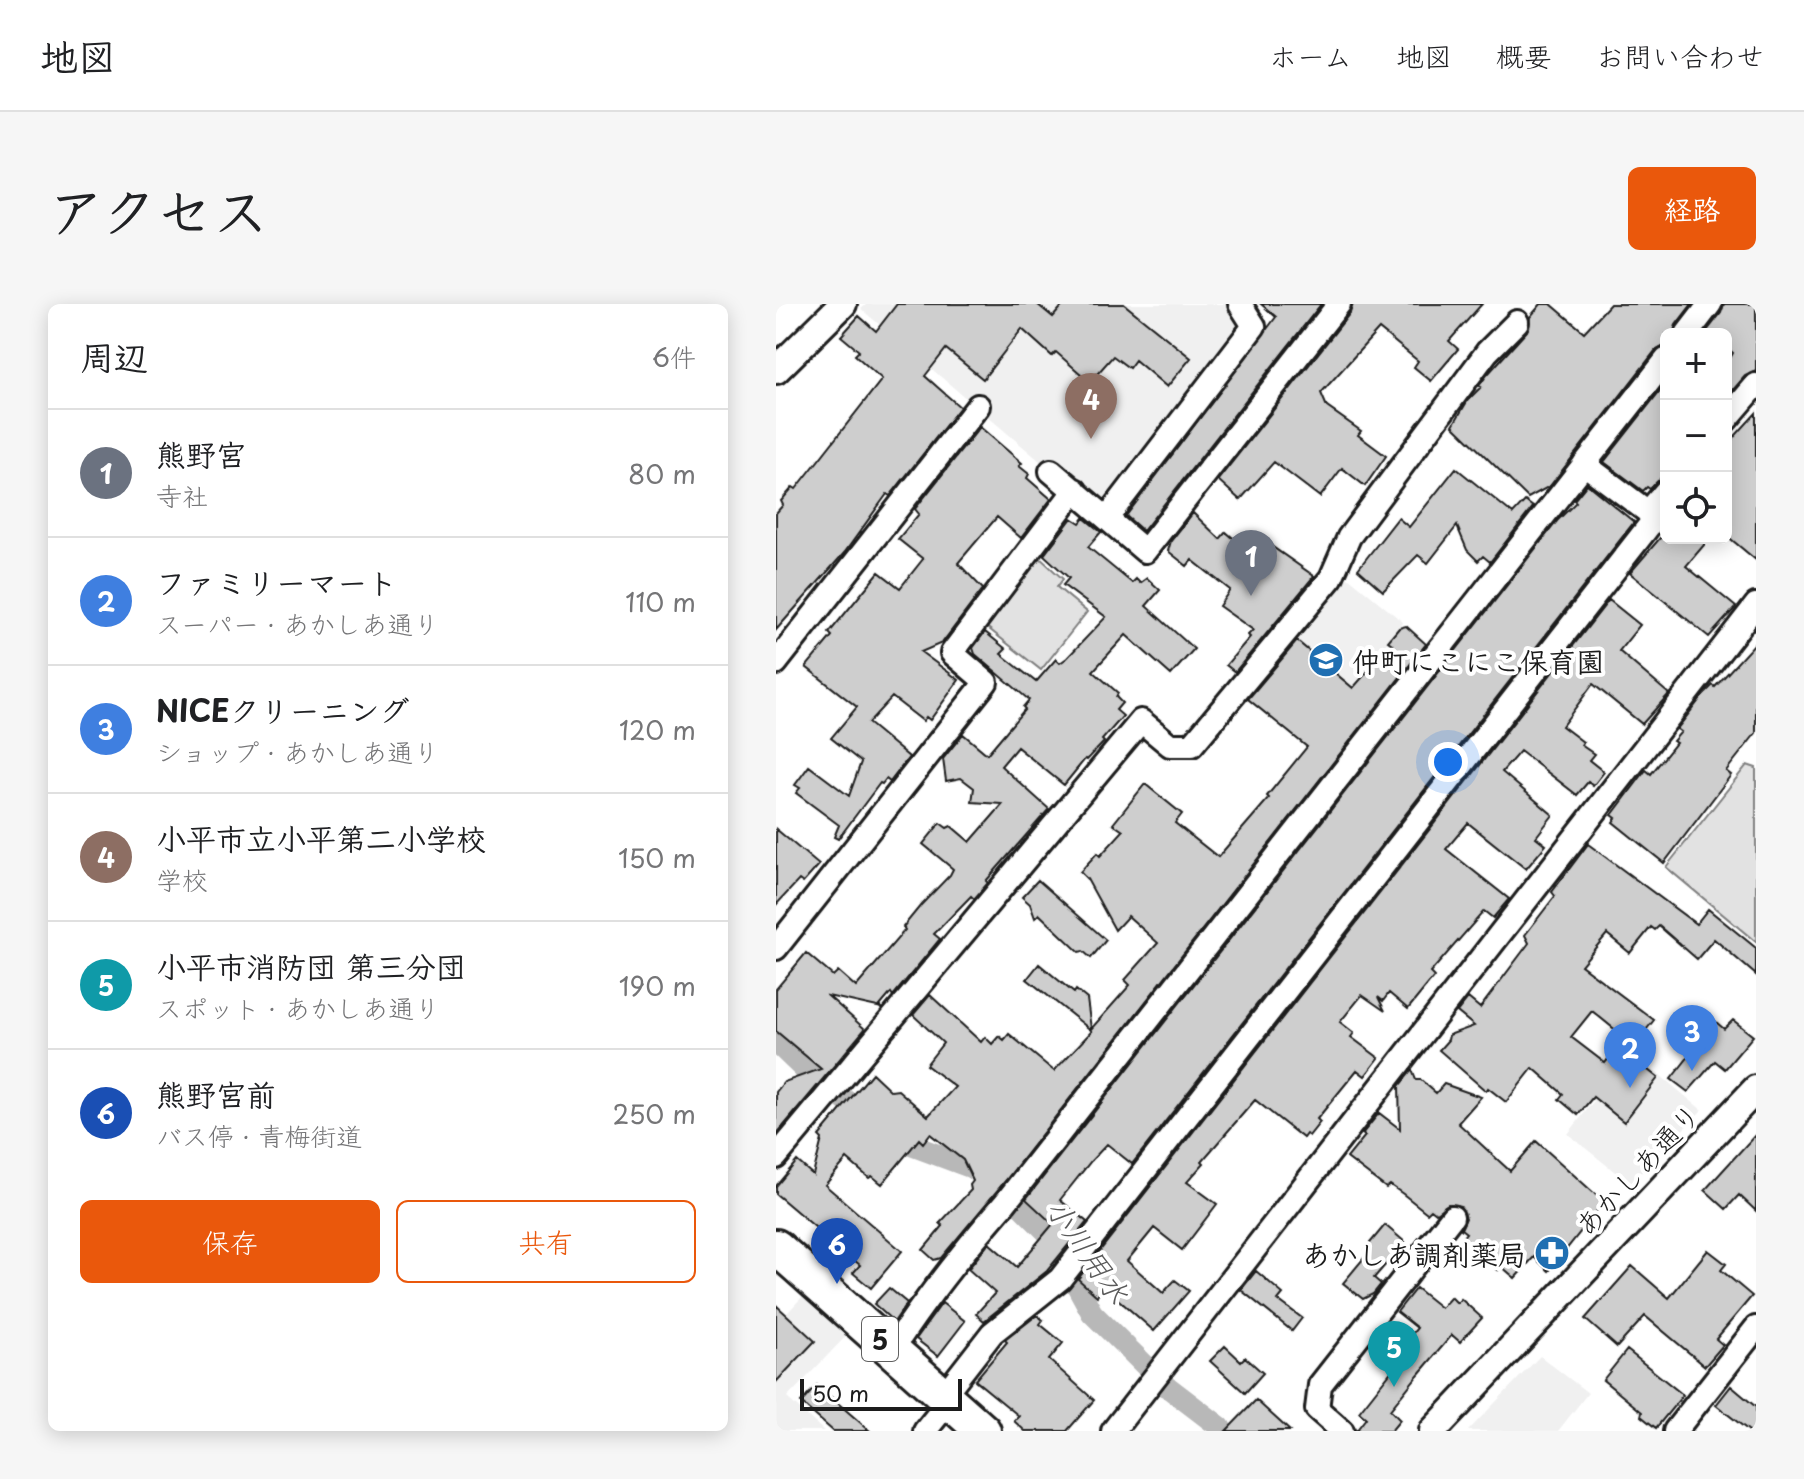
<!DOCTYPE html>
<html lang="ja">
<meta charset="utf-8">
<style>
body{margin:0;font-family:"Playpen Sans","Klee One",sans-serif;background:#f6f6f6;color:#202124}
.controls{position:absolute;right:24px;top:24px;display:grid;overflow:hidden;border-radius:12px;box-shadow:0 4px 20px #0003}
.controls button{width:72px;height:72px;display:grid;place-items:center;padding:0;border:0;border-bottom:2px solid #e0e0e0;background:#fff;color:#202124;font:40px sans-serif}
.scale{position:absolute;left:24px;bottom:20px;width:162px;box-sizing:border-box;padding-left:8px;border:4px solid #1c1c1c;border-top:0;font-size:22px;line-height:28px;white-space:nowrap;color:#1c1c1c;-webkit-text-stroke:6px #fff;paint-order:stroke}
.you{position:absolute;left:672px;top:458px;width:28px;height:28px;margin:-20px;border:6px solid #fff;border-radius:50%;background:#1a73e8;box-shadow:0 0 0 12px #1a73e833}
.badge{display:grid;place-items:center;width:52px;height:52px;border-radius:50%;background:#ea580c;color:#fff;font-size:26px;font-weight:700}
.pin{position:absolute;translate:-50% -66px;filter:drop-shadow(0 2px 4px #0008)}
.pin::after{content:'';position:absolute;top:42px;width:28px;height:24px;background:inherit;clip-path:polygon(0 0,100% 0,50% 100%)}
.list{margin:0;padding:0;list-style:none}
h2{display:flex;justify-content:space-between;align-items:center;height:104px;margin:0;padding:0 32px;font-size:34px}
h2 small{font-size:26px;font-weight:400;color:#757577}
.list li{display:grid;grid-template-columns:52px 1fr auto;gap:24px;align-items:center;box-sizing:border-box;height:128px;padding:0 32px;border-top:2px solid #e0e0e0}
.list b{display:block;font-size:30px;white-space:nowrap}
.list p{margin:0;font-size:26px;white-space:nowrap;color:#757577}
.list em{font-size:26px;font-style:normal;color:#757577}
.actions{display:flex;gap:16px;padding:24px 32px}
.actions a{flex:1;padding:18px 0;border:2px solid #ea580c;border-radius:12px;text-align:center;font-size:28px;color:#ea580c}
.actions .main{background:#ea580c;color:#fff}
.icon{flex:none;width:44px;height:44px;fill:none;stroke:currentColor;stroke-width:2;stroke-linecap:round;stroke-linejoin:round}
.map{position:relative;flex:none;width:980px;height:1127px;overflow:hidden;border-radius:12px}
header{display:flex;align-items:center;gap:48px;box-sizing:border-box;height:112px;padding:0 40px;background:#fff;border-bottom:2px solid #e0e0e0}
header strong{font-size:38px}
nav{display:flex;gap:44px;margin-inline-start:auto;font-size:28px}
.intro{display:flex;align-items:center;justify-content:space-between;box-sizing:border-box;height:192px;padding:0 48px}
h1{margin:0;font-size:56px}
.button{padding:20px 36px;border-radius:12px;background:#ea580c;color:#fff;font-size:28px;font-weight:700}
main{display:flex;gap:48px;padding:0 48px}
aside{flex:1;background:#fff;border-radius:12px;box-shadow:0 4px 20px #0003}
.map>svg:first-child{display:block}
.built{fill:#f0f0f0}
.green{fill:#e2e2e2;stroke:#7f7f7f;stroke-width:2}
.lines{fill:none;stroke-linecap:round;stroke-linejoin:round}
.canal{stroke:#b8b8b8;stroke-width:22}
.building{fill:#cecece;stroke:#1c1c1c;stroke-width:2}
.minor-casing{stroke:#1c1c1c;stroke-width:28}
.tertiary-casing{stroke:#1c1c1c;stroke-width:32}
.primary-casing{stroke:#1c1c1c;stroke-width:40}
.minor{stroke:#fff;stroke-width:22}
.tertiary{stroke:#fff;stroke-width:26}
.primary{stroke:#fff;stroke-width:34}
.labels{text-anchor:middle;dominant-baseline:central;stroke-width:8;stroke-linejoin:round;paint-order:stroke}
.shield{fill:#fff;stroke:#606060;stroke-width:2}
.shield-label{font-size:26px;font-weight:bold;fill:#1c1c1c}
.poi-label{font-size:28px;font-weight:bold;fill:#1c1c1c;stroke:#fff;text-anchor:start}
.street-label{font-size:28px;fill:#1c1c1c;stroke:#fff}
.water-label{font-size:30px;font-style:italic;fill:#5a5a5a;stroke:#fff}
</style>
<header>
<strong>地図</strong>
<nav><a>ホーム</a><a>地図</a><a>概要</a><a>お問い合わせ</a></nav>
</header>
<div class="intro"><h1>アクセス</h1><a class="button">経路</a></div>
<main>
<aside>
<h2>周辺<small>6件</small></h2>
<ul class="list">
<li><span class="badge" style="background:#6b7280">1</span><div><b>熊野宮</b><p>寺社</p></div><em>80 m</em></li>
<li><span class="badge" style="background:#3f7fe0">2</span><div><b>ファミリーマート</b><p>スーパー · あかしあ通り</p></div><em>110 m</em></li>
<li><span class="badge" style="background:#3f7fe0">3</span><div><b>NICEクリーニング</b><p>ショップ · あかしあ通り</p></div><em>120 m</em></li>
<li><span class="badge" style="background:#8d6e63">4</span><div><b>小平市立小平第二小学校</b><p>学校</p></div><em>150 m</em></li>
<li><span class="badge" style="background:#0f9aa8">5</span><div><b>小平市消防団 第三分団</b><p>スポット · あかしあ通り</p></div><em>190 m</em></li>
<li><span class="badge" style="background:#1a4fb4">6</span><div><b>熊野宮前</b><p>バス停 · 青梅街道</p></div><em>250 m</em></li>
</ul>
<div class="actions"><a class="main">保存</a><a>共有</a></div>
</aside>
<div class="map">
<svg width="980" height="1127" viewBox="0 0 980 1127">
<rect width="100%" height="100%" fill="#fff"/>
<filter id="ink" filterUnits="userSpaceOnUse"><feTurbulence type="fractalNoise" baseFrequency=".0125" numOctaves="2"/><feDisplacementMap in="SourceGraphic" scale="16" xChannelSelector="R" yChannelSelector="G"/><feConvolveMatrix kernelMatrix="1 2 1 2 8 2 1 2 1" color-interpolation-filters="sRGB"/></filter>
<g filter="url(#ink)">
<path class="built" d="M91,0H464L478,22L331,214L85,5Z
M572,273L627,318L530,442L471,394Z
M856,748L926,806L854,880L792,830Z
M27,992L71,1031L11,1094L48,1127H0V1021Z
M764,1052L812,1089L782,1127H692Z"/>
<path class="green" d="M262,252L287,275L281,283L311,308L265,366L208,321Z
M971,461L980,464V638L890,563Z"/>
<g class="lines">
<path class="canal" d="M0,738L28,765L74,800L135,841L194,863L221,878L273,930L316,1009L389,1081L444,1123L446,1127"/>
</g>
<path class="building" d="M121,0H261L277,13L288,0H348L415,54L391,83L359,56L353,64L337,52L314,78L280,48L276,52L246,25L207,75L170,45L149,72L184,103L114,192L111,190L69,248L0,326V209L7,201L5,197L17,183L20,185L106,75L79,51L83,47L65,32L83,12L100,27Z
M485,0H545L367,227L350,212L500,13Z
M577,0H706L673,37L682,45L655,77L638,63L642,57L603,25L545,89L551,103L585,127L582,131L610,152L589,182L566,164L544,193L498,158L464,196L442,176L574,9Z
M765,0H775L808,28L834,0H916L900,21L897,30H890L888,42L879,47L774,182L752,194L677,121L692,96L705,83L703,82L711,71L751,27L754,13Z
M948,0H980V67L969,72L950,94V61L957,49L950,43V30H934L931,27L945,9Z
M887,83L890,86V169L874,185L871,183L867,187L828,158Z
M980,109V256L950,231V142Z
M204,123L246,159L243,162L253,170L251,174L275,195L245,234L221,213L182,259L207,285L166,339L145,348L183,376L154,416L150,413L147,417L116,393L92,419L133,453L114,478L110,475L106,480L104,479L62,535L58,533L63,521L20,489L24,484L19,481L33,462L73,492L85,458L55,434L81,403L30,363L56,332L53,329L103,268L124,284L147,255L122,235L143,210L139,205Z
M680,164L737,210L749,197L757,203L714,258L707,252L702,257L691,246L681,222L652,259L642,251L607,287L582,265L622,214L633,223Z
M811,180L858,218L356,860L331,840L315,857L284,896L311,918L271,967L208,1017L200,1010L219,989L192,965L213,939L241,963L277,920L250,895L782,216L800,198L798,196Z
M417,209L444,235L450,228L484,257L495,242L538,272L459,368L450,361L474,333L472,331L477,326L443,302L454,286L416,256L411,262L392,247L395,237Z
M296,214L304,219L308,214L325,228L312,243L356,279L360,275L364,279L371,274L384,286L370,302L418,345L395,371L350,331L317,367L342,389L340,393L346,399L340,406L347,412L326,436L328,438L311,456L309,455L288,481L241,443L225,462L273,505L210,577L212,579L198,595L195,592L158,630L164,635L117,692L115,689L104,702L106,704L52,692L89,725L0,831V788L8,778L45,765L0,727V685L30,649L57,672L62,667L80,683L129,626L127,623L145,601L174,571L177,565L147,540L164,519L171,524L175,522L194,538L227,500L196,498L198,484L185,474L170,477L167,455L187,430L211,450L249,405L247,403L253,396L199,350L197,344L209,328L230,345L225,350L260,378L280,355L284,359L291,354L330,313L287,281L293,274L268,251Z
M884,234H934L910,262L960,303L933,333L854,269Z
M833,296L864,321L843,347L893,390L866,420L817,380L786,422L807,438L805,441L818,450L813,456L828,468L817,482L812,478L801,491L744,447L726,468L777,511L760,533L770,541L750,565L692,519L670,545L733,595L717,614L708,607L654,669L658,673L632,705L613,689L607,697L602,693L609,707L586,691L564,718L578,729L575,733L603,754L589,772L581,766L541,815L544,818L533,832L530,830L527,834L479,796L426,857L428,859L411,878L441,900L406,946L378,924L351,957L387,989L399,976L413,987L378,1027L328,983L321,992L302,975Z
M630,322L650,340L230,876L165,954L158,956L147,946L167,922L164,919L195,886L194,881L197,877L187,856L154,830L147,839L143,835L106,880L96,872L93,874L71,855L49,881L126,947L95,984L77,969L84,961L0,890V882L21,857L37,871L46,835L43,832L96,769L115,787L122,786L152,812L179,783L150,761L167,739L137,711L154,691L205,738L209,733L216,740L223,732L228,736L233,730L278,767L316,727L251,675L263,660L298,689L300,686L311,695L315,725L354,681L349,676L382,639L352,612L339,626L311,575L304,568L321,549L324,552L347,527L337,520L369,480L406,510L399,519L442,553L493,494L491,492L531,443L472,395L521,337L577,384L616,340L612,337L623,324Z
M980,338V429L950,467L955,471L888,559L837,518L840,514L836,511L870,466L875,470L900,439L897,437L905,428L901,425L928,390L937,381L939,383Z
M0,525L43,561L27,579L23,576L0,601Z
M812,540L920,620L932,605L980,644V671L938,635L921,655L883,622L879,626L875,623L854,649L831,630L805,661L878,716L858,741L816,707L795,733L829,759L842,742L882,774L848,818L817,793L802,811L783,795L787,790L757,764L730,798L712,784L710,787L663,746L672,736L673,731L698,722L681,708L692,694L704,704L753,639L749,631L779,592L776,588Z
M262,576L330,636L315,654L307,647L303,648L263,610L259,614L254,600L246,593Z
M957,716L977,732L949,765L939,757L912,788L895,775L940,718L948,725Z
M636,766L640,776H645L660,789L668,780L705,793L682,819L734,867L760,837L828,898L773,967L758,953L739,974L725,962L722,966L686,934L690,929L685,925L690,914L684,902L672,900L660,909L655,905L651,909L627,890L614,881L610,884L571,854L589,832L586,830L603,809L624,825L623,782Z
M980,830V907L963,891L950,905L929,886Z
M609,921L629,938L598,974L605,980L597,990L587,995L567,979L593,948L589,945Z
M932,946L950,960L945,966L976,992L940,1035L947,1041L929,1062L869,1012L841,1043L809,1015L856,962L893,994Z
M480,967L507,990L502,996L526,1014L516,1027L465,986Z
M113,984L131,999L118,1018L98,1000Z
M640,984L665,1004L675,993L681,999L685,995L706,1014L684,1038L676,1031L642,1071L614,1106L624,1116L615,1127H580L590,1114L583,1108L624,1056L618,1052L641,1024L621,1008Z
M166,999L189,1017L162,1052L140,1035Z
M0,1001L39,1037L0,1078Z
M261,1011L267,1016L264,1020L287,1039L273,1056L318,1096L291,1127H249L238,1117L243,1112L199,1076L231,1038L229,1036Z
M449,1042L465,1057L469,1053L487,1069L469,1089L434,1057Z
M851,1046L907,1091L880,1124L865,1112L866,1108L827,1076Z
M41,1081L94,1127H57L25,1099Z
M955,1082L980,1103V1127H973L940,1101Z
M480,1096L514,1127H450Z"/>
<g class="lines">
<defs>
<path id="minor" d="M911,30L934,0
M950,116L980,81
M808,160L872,208
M275,167L369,247L563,0
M331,214L478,22L464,0
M0,359L202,102
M0,644L210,378L176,349L299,186
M0,853L365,417L394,441H416L555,274L573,233L711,48L741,18
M116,1046C150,993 188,946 229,899L890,56
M167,1092L216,1029L284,975L876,218L872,208L890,187
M149,1127L173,1097
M337,1127L980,301
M566,1127L541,1105L544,1081L676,913
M899,1127L980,1024"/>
<path id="tertiary" d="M0,66L67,0
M657,1127L980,785"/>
<path id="primary" d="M0,943L207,1127"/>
</defs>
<use href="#minor" class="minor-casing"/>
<use href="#tertiary" class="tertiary-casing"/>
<use href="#primary" class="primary-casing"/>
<use href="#minor" class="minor"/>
<use href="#tertiary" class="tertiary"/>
<use href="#primary" class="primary"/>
</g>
</g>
<defs>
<symbol id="school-disc" viewBox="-11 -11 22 22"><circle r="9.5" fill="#1f6fb2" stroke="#fff"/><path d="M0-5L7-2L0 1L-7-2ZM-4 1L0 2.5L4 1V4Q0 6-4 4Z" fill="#fff"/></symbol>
<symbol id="pharmacy-disc" viewBox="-11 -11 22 22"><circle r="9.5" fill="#1f6fb2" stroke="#fff"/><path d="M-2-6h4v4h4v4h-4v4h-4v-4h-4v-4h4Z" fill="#fff"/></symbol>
</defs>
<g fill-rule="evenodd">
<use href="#school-disc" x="530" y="336" width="40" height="40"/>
<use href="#pharmacy-disc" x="756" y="929" width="40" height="40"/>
</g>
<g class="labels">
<rect class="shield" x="86" y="1013" width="36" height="44" rx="6"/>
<g class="shield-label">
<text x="104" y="1035">5</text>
</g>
<g class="poi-label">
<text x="576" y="356">仲町にこにこ保育園</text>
<text x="750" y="949" text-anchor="end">あかしあ調剤薬局</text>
</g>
<g class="street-label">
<text transform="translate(861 865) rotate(-47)">あかしあ通り</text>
</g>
<g class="water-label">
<text transform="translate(313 946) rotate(55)">小川用水</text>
</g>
</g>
</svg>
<div class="controls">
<button>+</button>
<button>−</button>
<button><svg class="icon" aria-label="locate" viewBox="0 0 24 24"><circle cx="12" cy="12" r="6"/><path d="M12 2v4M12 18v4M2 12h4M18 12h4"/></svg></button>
</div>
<div class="scale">50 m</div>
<div class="you"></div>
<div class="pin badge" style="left:475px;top:292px;background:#6b7280">1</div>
<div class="pin badge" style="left:854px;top:784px;background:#3f7fe0">2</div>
<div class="pin badge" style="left:916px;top:767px;background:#3f7fe0">3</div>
<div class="pin badge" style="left:315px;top:135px;background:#8d6e63">4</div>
<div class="pin badge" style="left:618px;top:1083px;background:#0f9aa8">5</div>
<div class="pin badge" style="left:61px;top:980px;background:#1a4fb4">6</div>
</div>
</main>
